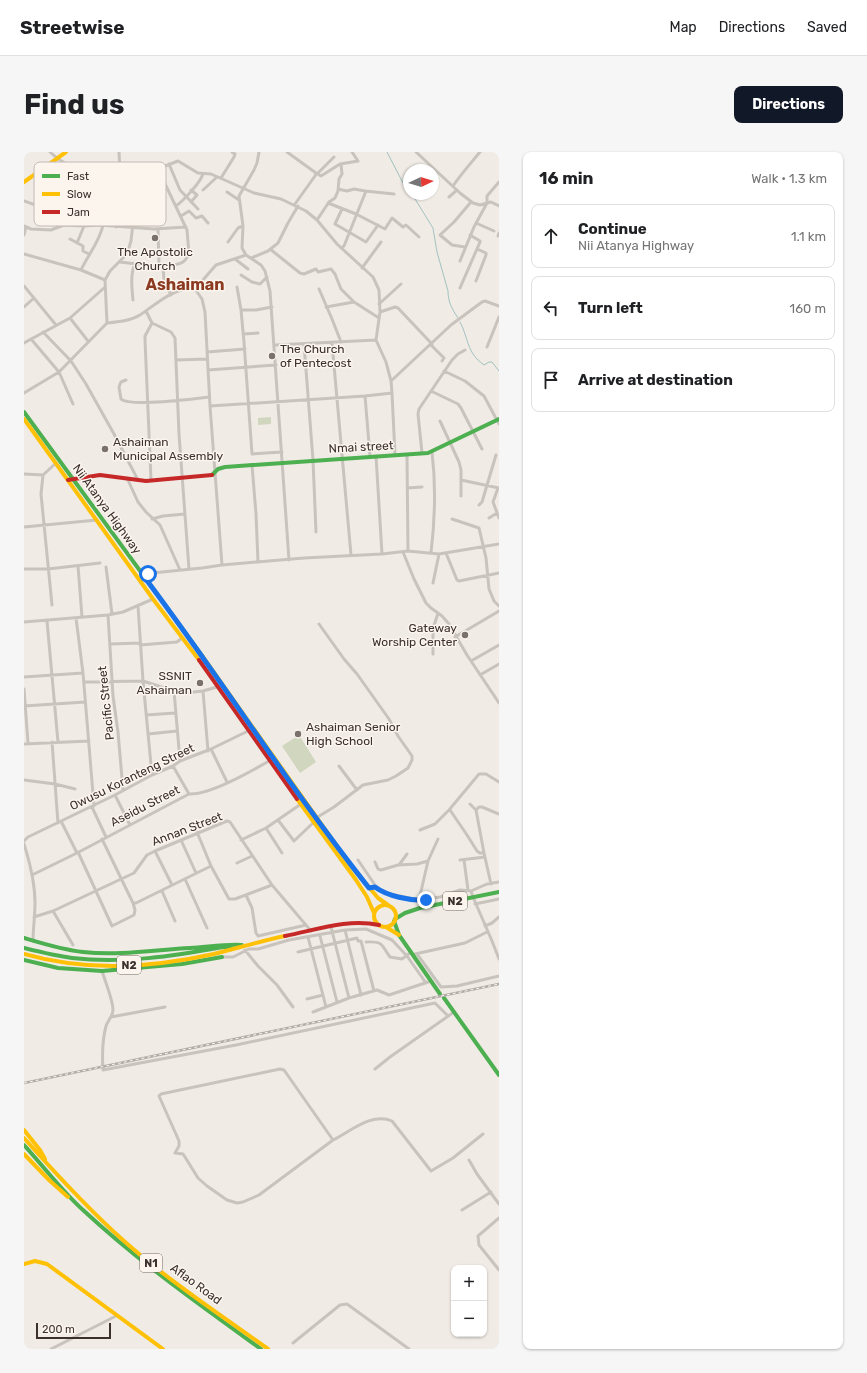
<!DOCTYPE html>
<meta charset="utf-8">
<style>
body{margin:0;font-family:Rubik,sans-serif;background:#f6f6f6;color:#202124}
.controls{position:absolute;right:12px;bottom:12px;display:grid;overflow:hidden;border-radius:8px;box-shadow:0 1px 3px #0004}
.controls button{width:36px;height:36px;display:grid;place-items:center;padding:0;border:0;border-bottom:1px solid #e0e0e0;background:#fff;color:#202124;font:20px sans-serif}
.compass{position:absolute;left:379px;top:12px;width:36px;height:36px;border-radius:50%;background:#fff;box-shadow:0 1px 3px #0004;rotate:86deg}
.scale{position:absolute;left:12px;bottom:10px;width:75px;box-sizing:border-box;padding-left:4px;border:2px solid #3b302b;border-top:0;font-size:11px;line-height:14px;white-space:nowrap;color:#3b302b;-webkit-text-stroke:3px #fbf5ee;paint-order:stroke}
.stop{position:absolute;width:12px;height:12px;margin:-9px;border:3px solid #1a73e8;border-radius:50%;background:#fff}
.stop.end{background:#1a73e8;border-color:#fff;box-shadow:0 1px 4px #0008}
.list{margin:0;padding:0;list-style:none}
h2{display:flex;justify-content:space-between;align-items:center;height:52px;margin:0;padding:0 16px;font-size:17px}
h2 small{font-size:13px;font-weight:400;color:#757577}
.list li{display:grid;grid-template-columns:26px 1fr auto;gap:12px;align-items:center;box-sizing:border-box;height:64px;margin:0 8px 8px;padding:0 8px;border:1px solid #e0e0e0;border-radius:8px}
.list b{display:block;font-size:15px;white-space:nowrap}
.list p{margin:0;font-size:13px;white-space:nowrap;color:#757577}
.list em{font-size:13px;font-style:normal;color:#757577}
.icon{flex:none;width:22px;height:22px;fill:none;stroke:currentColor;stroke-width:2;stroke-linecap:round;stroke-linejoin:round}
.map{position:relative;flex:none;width:475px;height:1197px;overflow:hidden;border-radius:8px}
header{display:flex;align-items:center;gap:24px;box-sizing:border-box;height:56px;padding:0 20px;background:#fff;border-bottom:1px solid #e0e0e0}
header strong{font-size:19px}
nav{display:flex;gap:22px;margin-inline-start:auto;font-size:14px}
.intro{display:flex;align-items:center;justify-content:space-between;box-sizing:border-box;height:96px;padding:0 24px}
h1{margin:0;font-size:28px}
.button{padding:10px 18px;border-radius:8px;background:#111827;color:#fff;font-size:14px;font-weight:700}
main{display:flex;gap:24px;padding:0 24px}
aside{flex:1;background:#fff;border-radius:8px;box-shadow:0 1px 3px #0004}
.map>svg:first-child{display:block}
.green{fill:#d1d6bf}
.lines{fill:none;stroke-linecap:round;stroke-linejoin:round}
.stream{stroke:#a1c2c1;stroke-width:1}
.street{stroke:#c9c3be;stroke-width:3}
.fast{stroke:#4caf50;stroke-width:4}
.slow{stroke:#ffc107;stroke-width:4}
.jam{stroke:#c62828;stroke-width:4}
.rail-casing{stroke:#b1aca8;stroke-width:2.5}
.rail{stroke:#fbf5ee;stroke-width:1;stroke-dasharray:3;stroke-linecap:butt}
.route{stroke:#1a73e8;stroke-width:5}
.poi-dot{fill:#7a716c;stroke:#fbf5ee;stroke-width:1.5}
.labels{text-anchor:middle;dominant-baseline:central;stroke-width:3;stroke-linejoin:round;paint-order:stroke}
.shield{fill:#fbf5ee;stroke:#756b66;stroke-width:1}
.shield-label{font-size:11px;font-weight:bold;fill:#3b302b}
.poi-label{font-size:12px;fill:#3b302b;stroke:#fbf5ee;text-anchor:start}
.street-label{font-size:12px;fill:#3b302b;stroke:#fbf5ee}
.district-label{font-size:16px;font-weight:bold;fill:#8c3b22;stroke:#fbf5ee}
.key{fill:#fbf5ee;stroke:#c1bab4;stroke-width:1}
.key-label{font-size:11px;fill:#3b302b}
</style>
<header>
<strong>Streetwise</strong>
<nav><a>Map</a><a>Directions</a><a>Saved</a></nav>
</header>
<div class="intro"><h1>Find us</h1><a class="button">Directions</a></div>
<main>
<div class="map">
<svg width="475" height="1197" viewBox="0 0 475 1197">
<rect width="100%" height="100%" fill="#f0ebe5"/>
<path class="green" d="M247,265V272L234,273V266Z
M275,583L292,610L276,621L258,594Z"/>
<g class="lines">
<path class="stream" d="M363,0L379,31L385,36
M388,42L409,76L413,100L424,139C424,150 428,157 434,166
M436,170C445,187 442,200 460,213L465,210H468L475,219"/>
<path class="street" d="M26,0C43,17 54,13 72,23C77,25 82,29 86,32
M235,0L233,11L230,18L215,44L219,74L218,96L222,103L237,113L241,119L246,139L265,408
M263,0L292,21L291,24L271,52
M392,0L436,41L449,51L456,53L467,50L475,54
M145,12L156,38L174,57
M292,21L297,24L316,12L334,9L328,0
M293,22L310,5
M101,26L131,18L154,9L174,21L187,22L230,41L257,47L282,59L293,68L313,92L349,125L355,138L356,160L352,188L362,210L367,229
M197,26L210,5L211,2L208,0
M429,34C437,22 447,11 456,0
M314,37L323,39L330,37L341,39L370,42
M179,38L193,25
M203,40L215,48
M65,44L61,64L70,68L80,70
M425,45L433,38
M0,49L40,63V73
M167,50L173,43L167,38
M304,51L332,62L361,77L368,66L379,75L382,73L395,85
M152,54C160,48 176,31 179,22
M318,57L311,72L342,90L354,73
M40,63L64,44L82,45
M157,64L165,59L172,66L178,64L184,71
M293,68L305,50L311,46L314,39L315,27L318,22L317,12
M452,71L470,79
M0,74L7,77L27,78L40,73L60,74L75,73L130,77L162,75
M92,75L95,58
M134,77L135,113
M0,83L2,75
M474,84L475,81
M46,87L59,94V99L65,102
M204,90L214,76L219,74
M53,91L60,74
M441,95L428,93L416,83L430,70L447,50
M317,96L320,94L342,39
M246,97L276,121L280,122L292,117L294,120L307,117L311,122L317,137L330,150
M0,102L57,118L81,128
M227,106L244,99L254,91L264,71L274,54
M211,107L224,117
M436,109L450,75L463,51V44L475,30
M96,110C110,112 148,117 159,110C162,108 163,105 165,102L163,78L134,17
M139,113L140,129L147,143
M338,116L357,90
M57,118C64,103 76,89 79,73C84,55 81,40 91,22L96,20
M217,123L228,130L236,132L243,125
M452,129L462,103V101L453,97
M0,134L32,173
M213,135L217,158L220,190L228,302L258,300
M436,136L456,90V89L446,83
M171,137L192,113L222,103
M295,137L308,167L317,190
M109,148C108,137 106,122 111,112
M355,152L377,132
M0,155L10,146
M302,155L330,150L355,166
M217,158H232L248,155
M122,159L128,171L147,180L151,186L155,282L165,417
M356,160L371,155L374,156L408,192
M46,166L80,136
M83,171C94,170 106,169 116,163C131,153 151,134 171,137L178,147L181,160L186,254L198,413
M19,180L47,209L62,232L90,282L114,328
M219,182L234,181
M7,187L35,220L49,252
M0,191L46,166L64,189
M308,191L327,403
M280,192L289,308L292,380
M251,193L352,188
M407,193L420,206L418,209
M463,195L475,165
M183,200L221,197
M152,208L183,207
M184,218L252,213
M420,219L441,229L460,244L475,272
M102,228L97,230L95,235L97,247C105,255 171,247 185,245
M407,239L434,252L437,256L458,297
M0,241L35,220L83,171L81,128L86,119L103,102L107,89L109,71V64L104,32L101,26L96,20L95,0
M368,241L367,229L427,173L458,150L461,149L475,154
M341,244L368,241L371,303
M186,254L341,244L346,304
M416,269L435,310L437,318V344
M398,301L394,262L395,257L428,208L434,202L441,198
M383,303L384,399
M352,304L358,402
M228,313L232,362L234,410
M0,322L19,323
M103,326L114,350L122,360L136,373L156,418
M127,328L121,188V184L128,171
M437,328L475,336
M383,336L398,335
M474,336L469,350L475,366
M455,353L458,350L472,303
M465,366L473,361
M128,367L139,364L161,362
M428,367L455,376L462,406L465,437L470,449L475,454
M0,375L73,368
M379,400L390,427L402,451L407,456L418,464L425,472L443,503L475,551
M407,401C411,367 412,333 408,300
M422,401L433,428L435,429L475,421
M54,414L58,465
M82,415L88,462
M0,417H24L76,411
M118,422L178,416L198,413L280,406L358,402L384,399L415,402L475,392
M409,431L415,402
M28,453L17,342L19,323L32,311
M114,454L119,529L128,623
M84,463L89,544L94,580L99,638
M52,466L59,521L70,654
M23,469L34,590
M0,470L84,463L99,460L129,447
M431,485L475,459
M86,492L116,491
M116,493L153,490L158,486
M409,502V477L414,461
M447,509L475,493
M456,523L475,512
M0,525L59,521
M60,530L119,529L150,539L161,541L179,539L193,535
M0,537L4,591
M150,539L156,609
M179,539L184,599
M0,554L61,550
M122,563L151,561
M124,582L153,579
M28,590L34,671
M0,592L65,589
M187,597L203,630
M149,614L165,642
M315,614L333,638
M0,628L31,632L51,637
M91,643L106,673
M446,652L452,658L460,701
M68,655L82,685
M425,658L455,622H462L475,630
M452,658L455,655H458L475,662
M292,666L310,655L339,633L364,628L372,624L384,616L388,608V604L374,584L365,567L333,522L320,507L295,472
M254,668L270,689L290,670
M37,669L53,701
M242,676L258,701
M396,678L411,672L424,659L426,658L443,683L453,699L456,701H460L467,732
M173,680L187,714L205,747H211L248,733
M414,687L404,709L395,748L416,745L436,738L447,739
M157,688L172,721
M217,688L242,676L277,652
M0,689L4,685L91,643L128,623L149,614L156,609L187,597L224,579
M0,692C6,711 11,732 11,751C11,764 9,777 9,789
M131,699L148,733
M54,700L88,774L110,763L111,758L109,751L78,687
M334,708L353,736L366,742L395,748
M436,708L461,705
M440,708L444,738
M351,710L354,717L357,718L374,713L393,712L404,709
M213,711L228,704
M375,713L383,702
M8,723L53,701L165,642C186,643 226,620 245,609
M161,727L183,776
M475,730L463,732L447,739L449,745L468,789L475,807
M138,739L151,769
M222,743L228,756L232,781L234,784L282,773
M109,751H112L187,714
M451,752L475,747
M29,759L49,793
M10,765L29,759L110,721L123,703L131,699L203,669L206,670L248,733L287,779
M461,774L468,771L475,765
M307,775L325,846
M321,778L337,843
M296,784L313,850
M284,785L302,855
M342,790C360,789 357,793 366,805L378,807L387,800
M221,798L234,814L253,833L269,855
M274,800L333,786L334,789H337L350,839
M391,802L441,791L463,780
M393,802L417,835L433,834L475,824
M198,805H209L225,797H234L265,788L321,778L342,777L368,788L383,804L402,831
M78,819C81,829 89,848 89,858C89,864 84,868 82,874C78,889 78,903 79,918L212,893L411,851L424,864
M283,847L299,843
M289,860L325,846L353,838L365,843L407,829
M87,865L141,855
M256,917L260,918L309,988L235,1043L219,1050L213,1051L203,1048L183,1034L174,1026L161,1005L159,1002L151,1001L155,994V989L135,944L137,942Z
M351,917L366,905L430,860
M309,988C327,979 348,960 368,969L407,1019L429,1006L459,982
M445,1008L453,1022L475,1052
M438,1058L467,1040
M475,1066L454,1084L455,1093L475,1118
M269,1191L316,1153L323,1152L385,1197
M27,1197L92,1164"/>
<path class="fast" d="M0,260L179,505
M188,323L194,317L201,315L404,301L475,267
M371,767L381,761L396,756L475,740
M370,769L375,783L416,842
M0,786C20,792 39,798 59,800C94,804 131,798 166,796C184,795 201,792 218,793
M0,796C16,800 32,804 48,806C99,812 150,804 199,795L207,796
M0,808L34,816L78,819L158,812L198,805
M420,846L475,923
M0,993C20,1015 38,1039 59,1058C115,1110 176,1153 237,1197"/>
<path class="slow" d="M0,30L42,0
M0,267L129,447L175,508
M179,505L327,714L354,746L364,753
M273,647L332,728L343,745L350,761
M350 764a11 11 0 1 1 22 0a11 11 0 1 1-22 0Z
M362,775L375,783
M0,802C63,820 126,816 190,802C214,796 237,789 261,784
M0,978L16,998L21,1007
M0,986C32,1022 64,1057 100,1089C145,1129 195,1162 244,1197
M0,1002L25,1028L44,1045
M0,1112L11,1109L23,1112L139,1197"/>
<path class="jam" d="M44,328L76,323L122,329L188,323
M175,508L273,647
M261,784C292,778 324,766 355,773"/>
<defs>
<path id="rail" d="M0,931L475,832"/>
</defs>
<use href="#rail" class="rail-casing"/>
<use href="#rail" class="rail"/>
</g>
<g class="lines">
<path class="route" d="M124,422H118C196,525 265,635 345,736L351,735C363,744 386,749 402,748"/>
</g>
<g class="poi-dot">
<circle cx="131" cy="86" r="4"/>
<circle cx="248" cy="204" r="4"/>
<circle cx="81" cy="297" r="4"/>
<circle cx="441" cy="483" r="4"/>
<circle cx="176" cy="531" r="4"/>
<circle cx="274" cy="582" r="4"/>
</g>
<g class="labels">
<g class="shield">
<rect x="419" y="740" width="24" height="18" rx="3"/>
<rect x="93" y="804" width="24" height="18" rx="3"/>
<rect x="116" y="1102" width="22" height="18" rx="3"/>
</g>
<g class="shield-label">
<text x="431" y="749">N2</text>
<text x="105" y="813">N2</text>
<text x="127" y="1111">N1</text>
</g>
<g class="poi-label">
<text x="131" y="100" text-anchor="middle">The Apostolic<tspan x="131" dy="14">Church</tspan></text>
<text x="256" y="197">The Church<tspan x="256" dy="14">of Pentecost</tspan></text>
<text x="89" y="290">Ashaiman<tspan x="89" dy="14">Municipal Assembly</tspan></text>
<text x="433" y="476" text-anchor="end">Gateway<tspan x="433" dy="14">Worship Center</tspan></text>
<text x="168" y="524" text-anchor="end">SSNIT<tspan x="168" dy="14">Ashaiman</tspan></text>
<text x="282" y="575">Ashaiman Senior<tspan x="282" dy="14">High School</tspan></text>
</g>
<g class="street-label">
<text transform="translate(337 295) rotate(-3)">Nmai street</text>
<text transform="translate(83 357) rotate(54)">Nii Atanya Highway</text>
<text transform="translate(82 551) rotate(-96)">Pacific Street</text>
<text transform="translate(108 625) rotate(-26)">Owusu Koranteng Street</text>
<text transform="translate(121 654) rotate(-27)">Aseidu Street</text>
<text transform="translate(163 677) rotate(-21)">Annan Street</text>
<text transform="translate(172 1132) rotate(36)">Aflao Road</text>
</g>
<g class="district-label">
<text x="161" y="132">Ashaiman</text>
</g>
</g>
<rect x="10" y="10" width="132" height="64" rx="6" class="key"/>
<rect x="18" y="22" width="18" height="4" fill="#4caf50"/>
<rect x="18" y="40" width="18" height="4" fill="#ffc107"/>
<rect x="18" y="58" width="18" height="4" fill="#c62828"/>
<g class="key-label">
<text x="43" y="28">Fast</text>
<text x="43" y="46">Slow</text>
<text x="43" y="64">Jam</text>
</g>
</svg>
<div class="controls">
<button>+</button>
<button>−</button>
</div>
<svg class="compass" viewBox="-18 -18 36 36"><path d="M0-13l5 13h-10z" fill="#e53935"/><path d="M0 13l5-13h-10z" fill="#757577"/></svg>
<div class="scale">200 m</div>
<div class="stop" style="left:124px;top:422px"></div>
<div class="stop end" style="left:402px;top:748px"></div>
</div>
<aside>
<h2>16 min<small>Walk · 1.3 km</small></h2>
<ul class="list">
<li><svg class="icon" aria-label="ahead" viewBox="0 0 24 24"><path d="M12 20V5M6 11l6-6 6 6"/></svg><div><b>Continue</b><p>Nii Atanya Highway</p></div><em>1.1 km</em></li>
<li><svg class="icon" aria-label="left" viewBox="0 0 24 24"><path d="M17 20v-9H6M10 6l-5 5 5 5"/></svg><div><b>Turn left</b></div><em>160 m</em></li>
<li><svg class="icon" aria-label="arrive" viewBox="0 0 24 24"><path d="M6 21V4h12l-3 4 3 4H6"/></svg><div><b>Arrive at destination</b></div></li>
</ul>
</aside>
</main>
